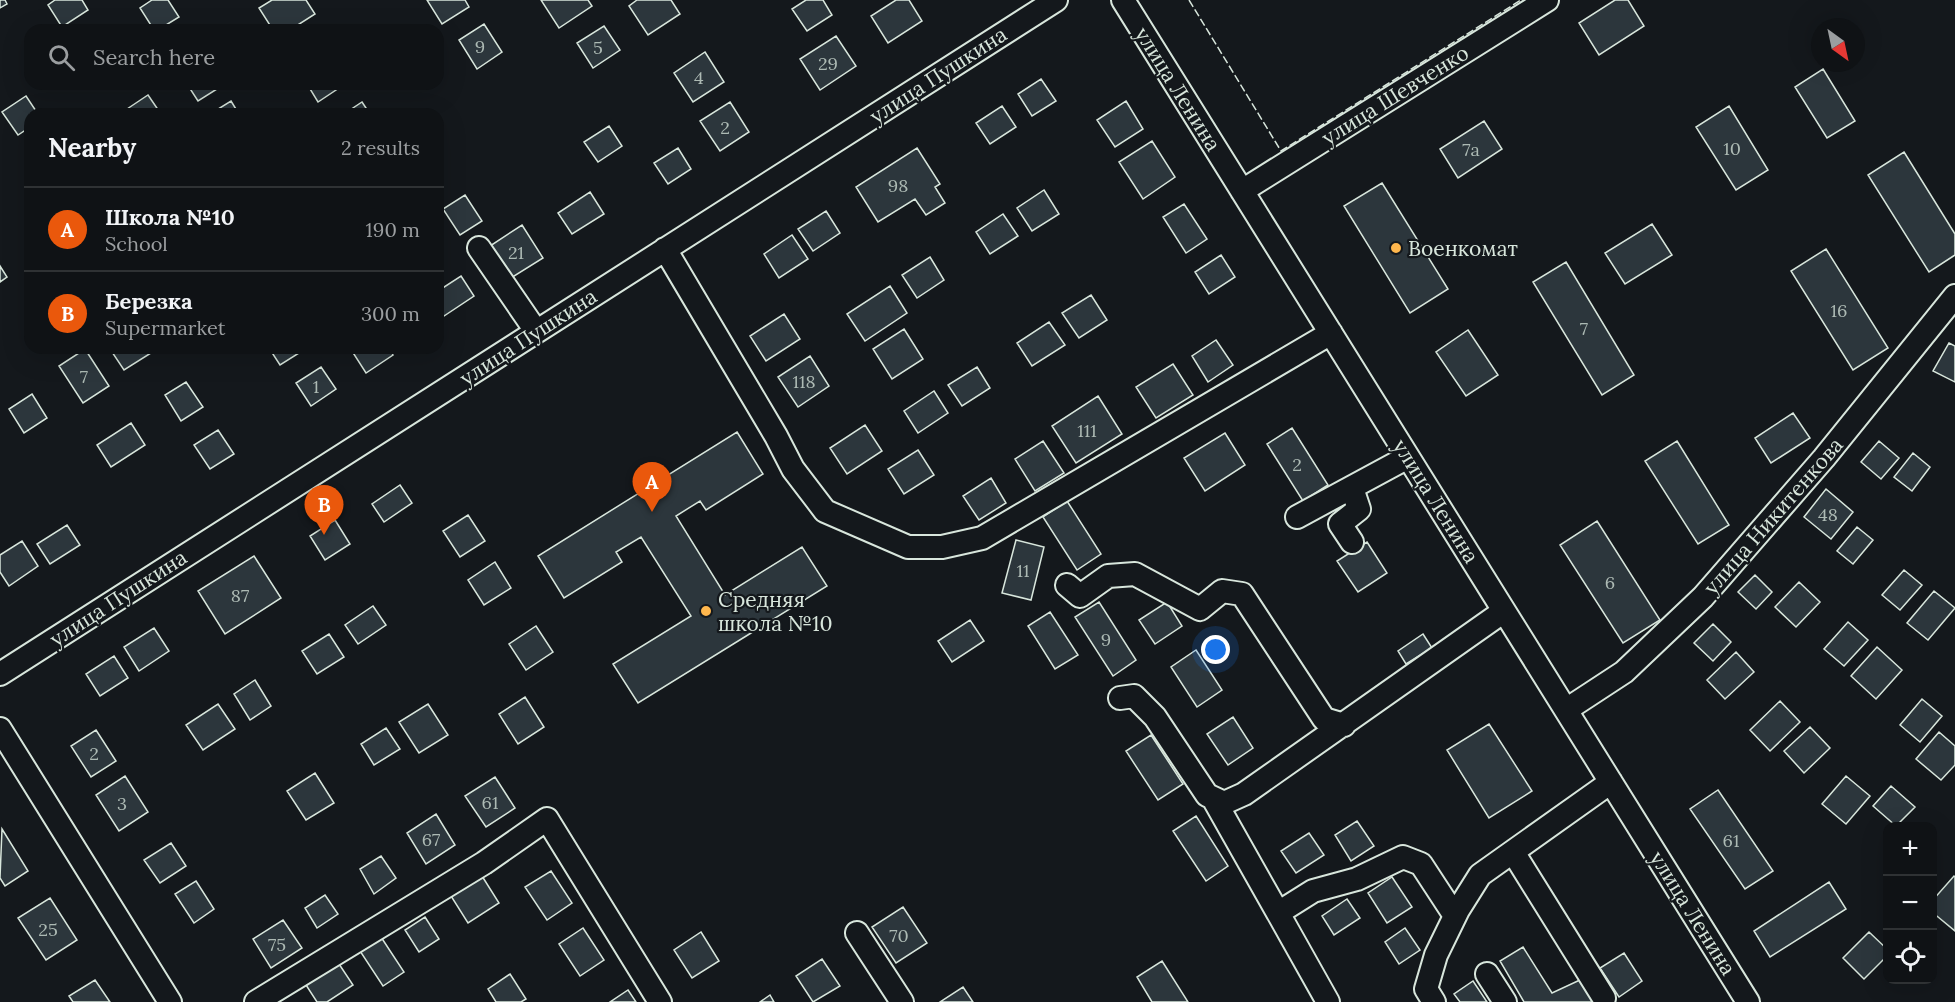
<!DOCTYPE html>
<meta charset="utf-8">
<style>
body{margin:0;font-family:Lora,serif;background:#181b1e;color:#f1f3f6}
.controls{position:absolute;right:18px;bottom:18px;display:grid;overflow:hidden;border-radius:12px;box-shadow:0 6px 24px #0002}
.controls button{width:54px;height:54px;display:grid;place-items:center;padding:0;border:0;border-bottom:2px solid #2f3234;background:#0f1215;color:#f1f3f6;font:30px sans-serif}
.compass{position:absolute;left:1811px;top:18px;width:54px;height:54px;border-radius:50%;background:#0f1215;box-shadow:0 6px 24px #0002;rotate:147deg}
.you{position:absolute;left:1216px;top:650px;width:21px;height:21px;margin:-15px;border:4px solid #fff;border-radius:50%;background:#1a73e8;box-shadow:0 0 0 9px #1a73e833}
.badge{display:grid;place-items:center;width:39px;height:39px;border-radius:50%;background:#ea580c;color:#fff;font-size:20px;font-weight:700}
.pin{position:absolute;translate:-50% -50px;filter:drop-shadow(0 2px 3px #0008)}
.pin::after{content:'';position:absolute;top:32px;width:21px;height:18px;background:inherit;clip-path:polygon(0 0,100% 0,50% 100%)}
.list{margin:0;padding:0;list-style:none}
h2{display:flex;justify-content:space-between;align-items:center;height:78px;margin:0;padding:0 24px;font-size:26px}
h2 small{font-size:20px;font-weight:400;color:#9b9ea0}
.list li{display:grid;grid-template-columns:39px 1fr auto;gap:18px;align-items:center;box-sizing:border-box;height:84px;padding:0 24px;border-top:2px solid #2f3234}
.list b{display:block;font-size:22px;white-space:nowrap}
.list p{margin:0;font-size:20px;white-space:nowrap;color:#9b9ea0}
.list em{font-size:20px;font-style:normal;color:#9b9ea0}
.icon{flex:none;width:33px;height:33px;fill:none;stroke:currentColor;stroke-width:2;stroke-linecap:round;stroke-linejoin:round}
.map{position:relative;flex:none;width:1955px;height:1002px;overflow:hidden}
.search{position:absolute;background:#0f1215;box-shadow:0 6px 24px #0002;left:24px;top:24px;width:420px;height:66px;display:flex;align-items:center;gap:15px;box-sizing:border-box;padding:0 21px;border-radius:18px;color:#9b9ea0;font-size:22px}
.panel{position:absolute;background:#0f1215;box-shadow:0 6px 24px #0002;left:24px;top:108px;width:420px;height:246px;border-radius:18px}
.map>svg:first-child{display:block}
.building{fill:#2c363c;stroke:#d8e6dc;stroke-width:1.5}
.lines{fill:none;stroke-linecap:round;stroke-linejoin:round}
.minor-casing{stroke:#d8e6dc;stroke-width:26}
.minor{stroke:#14181c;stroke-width:22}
.fence{stroke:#d8e6dc;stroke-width:1.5;stroke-dasharray:8 3;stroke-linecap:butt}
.poi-dot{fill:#ffb74d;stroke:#14181c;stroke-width:2}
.labels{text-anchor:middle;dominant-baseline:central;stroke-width:4.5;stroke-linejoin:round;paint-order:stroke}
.number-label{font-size:18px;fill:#adbab4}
.street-label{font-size:21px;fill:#d8e6dc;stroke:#14181c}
.poi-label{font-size:21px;fill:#d8e6dc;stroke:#14181c;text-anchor:start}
</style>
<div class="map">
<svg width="1955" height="1002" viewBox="0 0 1955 1002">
<rect width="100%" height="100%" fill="#14181c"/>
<path class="building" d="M0,0H5L7,4L0,8Z
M55,0H82L88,10L62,27L48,5Z
M152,0H168L179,17L158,30H154L140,8Z
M272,0H306L315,14L290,30H273L259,8Z
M427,0H465L469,7L442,24Z
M541,0H588L592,6L559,28Z
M637,0H671L680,14L648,35L629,6Z
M806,0H823L832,15L807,31L792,9Z
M896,0H909L922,21L888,43L871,16Z
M1615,0H1628L1644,26L1599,55L1579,23Z
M484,24L502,52L477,69L459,40Z
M604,26L620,50L593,68L577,43Z
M836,36L856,66L820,90L800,59Z
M705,52L724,82L693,102L674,73Z
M1823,69L1855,121L1827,138L1795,87Z
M1041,79L1056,101L1032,116L1018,94Z
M187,84H225L198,101Z
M307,84H345L318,102Z
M148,95L161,114H122L121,113Z
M26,96L38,114H30V127L18,135L2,112Z
M231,101L239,114H210Z
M1126,101L1143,129L1115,147L1097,120Z
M362,102L370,114H344Z
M730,102L749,132L720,151L700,121Z
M1002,106L1016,127L990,144L976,123Z
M1729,106L1768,170L1736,190L1696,127Z
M1484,121L1502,149L1458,178L1440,149Z
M609,126L622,146L598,162L584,142Z
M1152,141L1175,177L1143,199L1119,162Z
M678,148L691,169L668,184L654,163Z
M917,148L940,184L935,187L945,203L926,215L915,199L878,222L856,187Z
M1904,152L1955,234V255L1929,272L1868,175Z
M1382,183L1448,289L1410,313L1344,206Z
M1044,190L1059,214L1032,231L1017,208Z
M590,192L604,214L572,234L558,213Z
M465,195L482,221L460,235L443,209Z
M1184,204L1207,239L1186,253L1163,217Z
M826,211L840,233L813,251L798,229Z
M1003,214L1018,236L990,254L976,232Z
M1652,224L1672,255L1625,284L1605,253Z
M522,225L543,258L511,278L490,246Z
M792,235L808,259L779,278L764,254Z
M1826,249L1888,348L1853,370L1791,271Z
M1221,255L1235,277L1209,294L1195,272Z
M930,257L944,280L917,298L902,275Z
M1566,262L1634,375L1602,395L1533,282Z
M0,266L7,277L0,282Z
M461,276L474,296L444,316L438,306V291Z
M890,286L907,313L865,341L847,314Z
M1091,295L1107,320L1079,338L1062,313Z
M784,314L800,339L766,361L750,336Z
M1049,322L1065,345L1032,366L1017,343Z
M904,329L923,359L892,379L873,349Z
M1468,330L1498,375L1466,396L1436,352Z
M1216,340L1233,365L1208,382L1192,356Z
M1949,343L1955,346V382L1933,371Z
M148,348L151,353L124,370L110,349Z
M269,348H307L280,365Z
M350,348H389L393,355L366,373Z
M85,349L109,386L83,403L59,366Z
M810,356L829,386L798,407L778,377Z
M1173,364L1193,395L1156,418L1136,387Z
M321,367L336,389L311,406L296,383Z
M977,367L990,388L962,406L948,385Z
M186,382L203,407L181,421L165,395Z
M934,391L948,413L918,433L904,411Z
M32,394L47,418L24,433L9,409Z
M1098,396L1122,434L1076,463L1052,426Z
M1793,413L1810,438L1771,463L1755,438Z
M131,423L145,445L111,467L97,445Z
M865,425L882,451L847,474L830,448Z
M1292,428L1328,485L1303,501L1267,444Z
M218,430L234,454L210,469L194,445Z
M737,432L763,474L706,510L700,501L676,516L725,595L802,547L827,586L638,703L613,664L691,616L641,537L616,552L622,562L564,598L538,556Z
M1225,433L1245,465L1205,491L1184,458Z
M1043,441L1064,473L1035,491L1015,459Z
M1677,441L1729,525L1698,544L1645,461Z
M1879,441L1899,458L1881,479L1861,462Z
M918,450L934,475L904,494L888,469Z
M1913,453L1930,467L1912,491L1894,477Z
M991,478L1006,503L979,520L963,496Z
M400,485L412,503L384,522L372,504Z
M1826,489L1853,512L1831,539L1804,517Z
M1067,501L1101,554L1077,570L1043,517Z
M468,515L485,541L460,557L443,531Z
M335,520L350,544L325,560L310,536Z
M1597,521L1660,620L1623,643L1560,545Z
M67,525L80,545L50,564L37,544Z
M1857,527L1873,540L1853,564L1837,551Z
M1016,540L1044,547L1031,600L1002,593Z
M22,541L38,566L9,586L0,572V555Z
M1367,542L1387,573L1358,592L1337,561Z
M254,556L281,598L225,634L198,591Z
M495,562L511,588L484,605L468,580Z
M1904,570L1922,585L1900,610L1882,595Z
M1755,575L1772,592L1756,609L1738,592Z
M1799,582L1820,602L1796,627L1775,607Z
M1934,591L1955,608L1928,640L1907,623Z
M1099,602L1136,660L1113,676L1075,617Z
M1167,602L1182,626L1155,644L1139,620Z
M373,606L386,625L358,644L345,625Z
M1050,612L1078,655L1055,669L1028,626Z
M970,620L984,641L952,662L938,641Z
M1848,622L1868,640L1844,666L1824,649Z
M1713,624L1731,642L1713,661L1694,643Z
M536,626L553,652L526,670L509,644Z
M154,628L169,651L139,671L124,647Z
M329,634L344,657L317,674L302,651Z
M1423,634L1432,648L1406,664L1398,651Z
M1877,647L1902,670L1876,699L1851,676Z
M1196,650L1222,690L1197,707L1171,667Z
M1736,652L1754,672L1725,699L1707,680Z
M114,656L128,678L100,696L86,674Z
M255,680L271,706L250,720L234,694Z
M525,697L544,727L518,744L499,714Z
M1922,699L1942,716L1920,742L1900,725Z
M1780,701L1800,722L1770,751L1750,730Z
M218,704L235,729L203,750L186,725Z
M428,704L448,735L419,753L399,722Z
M1233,717L1253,748L1228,765L1207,734Z
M1489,724L1532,791L1489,818L1447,750Z
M1810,727L1830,748L1804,773L1784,751Z
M386,728L400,749L374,765L361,744Z
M96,730L116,761L91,777L71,746Z
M1939,732L1955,746V765L1941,780L1916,759Z
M1151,735L1183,784L1158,800L1126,751Z
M315,773L334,803L306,820L287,791Z
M125,776L148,812L119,831L96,795Z
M1846,776L1870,796L1846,824L1822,804Z
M495,777L515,808L486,827L465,796Z
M1891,786L1915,807L1896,826L1873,806Z
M1718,790L1773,871L1745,889L1690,809Z
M436,814L455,845L426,864L407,833Z
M1196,816L1228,866L1206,881L1173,831Z
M1357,821L1374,846L1351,861L1335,835Z
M2,829L28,871L5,886L0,878Z
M1309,833L1324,855L1296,873L1281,851Z
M171,843L186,866L160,883L144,860Z
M381,856L396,878L374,894L360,869Z
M551,871L572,903L547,920L525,887Z
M482,876L499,903L468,923L451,896Z
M1954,876L1955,877V931L1932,912V901Z
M1392,877L1412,907L1387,923L1368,893Z
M196,881L214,909L194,923L175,894Z
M1829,882L1846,909L1770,957L1754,931Z
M325,895L338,914L317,928L305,908Z
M50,898L77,940L46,960L18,918Z
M1347,899L1360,918L1334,935L1322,916Z
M903,907L927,943L896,963L872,927Z
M425,917L439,939L419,952L405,930Z
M283,920L302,948L271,968L253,939Z
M583,928L604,960L580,976L559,944Z
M1405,928L1420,950L1399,964L1385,942Z
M701,932L719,961L692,978L674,950Z
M1869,932L1888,950V955L1864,979L1843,958Z
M381,937L404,972L383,986L360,951Z
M1523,947L1552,993L1582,979L1596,1002H1524L1500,961Z
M1624,953L1642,981L1619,997L1600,968Z
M822,959L840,986L813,1002L796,976Z
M1162,961L1188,1002H1152L1137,977Z
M339,964L353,985L327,1002H317L306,985Z
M510,974L526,999L521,1002H496L488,989Z
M95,980L110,1002H73L69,996Z
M1473,981L1487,1002H1460L1454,994Z
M963,987L973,1002H940Z
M628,990L636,1002H610Z
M770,995L774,1002H760Z"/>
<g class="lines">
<defs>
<path id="minor" d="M1123,0L1748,1002
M1242,191L1547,0
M479,248L536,331
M665,249L776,436L793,469L825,511L908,547H942L982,538L1331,333
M1297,517L1408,457
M1352,542L1340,524L1359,509L1352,488
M1067,585L1080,596L1108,576L1135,574L1200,609L1222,591L1242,594L1324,719L1344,725
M0,674L1056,0
M1120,698L1134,696L1155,717L1207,795L1224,803L1244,794L1504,611
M1566,710L1624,672L1703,597L1824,458L1955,296
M0,729L170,1002
M1213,798L1278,913L1313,891L1357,879L1403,857L1421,864L1455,916
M1513,852L1604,998
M1278,913L1328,1002
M857,933L902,1002
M1487,974L1505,1002
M256,1002L484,863L547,819L660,1002
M1434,1002L1426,989L1436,955L1458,910L1480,875L1611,782"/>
</defs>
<use href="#minor" class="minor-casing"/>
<use href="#minor" class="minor"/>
<path class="fence" d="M1189,0L1281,151L1521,0"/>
</g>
<g class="poi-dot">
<circle cx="1396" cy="248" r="6"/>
<circle cx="706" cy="611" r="6"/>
</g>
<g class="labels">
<g class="number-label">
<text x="480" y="46">9</text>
<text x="598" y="47">5</text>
<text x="828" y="63">29</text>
<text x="699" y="77">4</text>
<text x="725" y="127">2</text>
<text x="1732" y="148">10</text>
<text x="1471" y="149">7а</text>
<text x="898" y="185">98</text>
<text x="516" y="252">21</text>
<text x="1839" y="310">16</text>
<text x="1584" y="328">7</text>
<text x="84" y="376">7</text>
<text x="804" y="381">118</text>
<text x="316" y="386">1</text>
<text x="1087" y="430">111</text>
<text x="1297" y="464">2</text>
<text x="1828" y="514">48</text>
<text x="1023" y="570">11</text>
<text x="1610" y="582">6</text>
<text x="240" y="595">87</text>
<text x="1106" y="639">9</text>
<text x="94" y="753">2</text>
<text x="490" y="802">61</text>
<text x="122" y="803">3</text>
<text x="431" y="839">67</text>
<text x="1731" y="840">61</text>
<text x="48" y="929">25</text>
<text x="899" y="935">70</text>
<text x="277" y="944">75</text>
</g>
<g class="street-label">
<text transform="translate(938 75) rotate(-33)">улица Пушкина</text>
<text transform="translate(1178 89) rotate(58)">улица Ленина</text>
<text transform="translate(1395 95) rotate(-32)">улица Шевченко</text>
<text transform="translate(528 337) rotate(-33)">улица Пушкина</text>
<text transform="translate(1436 501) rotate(58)">улица Ленина</text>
<text transform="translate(1773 516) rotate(-49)">улица Никитенкова</text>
<text transform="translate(118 598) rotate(-33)">улица Пушкина</text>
<text transform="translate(1693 913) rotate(58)">улица Ленина</text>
</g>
<g class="poi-label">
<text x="1408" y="248">Военкомат</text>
<text x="718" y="599">Средняя<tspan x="718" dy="24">школа №10</tspan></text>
</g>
</g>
</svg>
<div class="controls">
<button>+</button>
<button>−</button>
<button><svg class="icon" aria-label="locate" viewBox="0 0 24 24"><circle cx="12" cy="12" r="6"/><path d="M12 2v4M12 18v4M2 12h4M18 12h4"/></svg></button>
</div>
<svg class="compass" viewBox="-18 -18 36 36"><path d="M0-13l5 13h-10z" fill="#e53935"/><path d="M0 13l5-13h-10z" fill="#9b9ea0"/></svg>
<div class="you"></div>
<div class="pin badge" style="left:652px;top:512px">A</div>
<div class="pin badge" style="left:324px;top:535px">B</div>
<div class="search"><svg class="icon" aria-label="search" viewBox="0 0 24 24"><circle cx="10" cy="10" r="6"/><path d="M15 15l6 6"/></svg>Search here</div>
<section class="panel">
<h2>Nearby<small>2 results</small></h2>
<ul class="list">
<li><span class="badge">A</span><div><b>Школа №10</b><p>School</p></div><em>190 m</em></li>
<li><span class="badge">B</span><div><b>Березка</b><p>Supermarket</p></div><em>300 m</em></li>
</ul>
</section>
</div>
